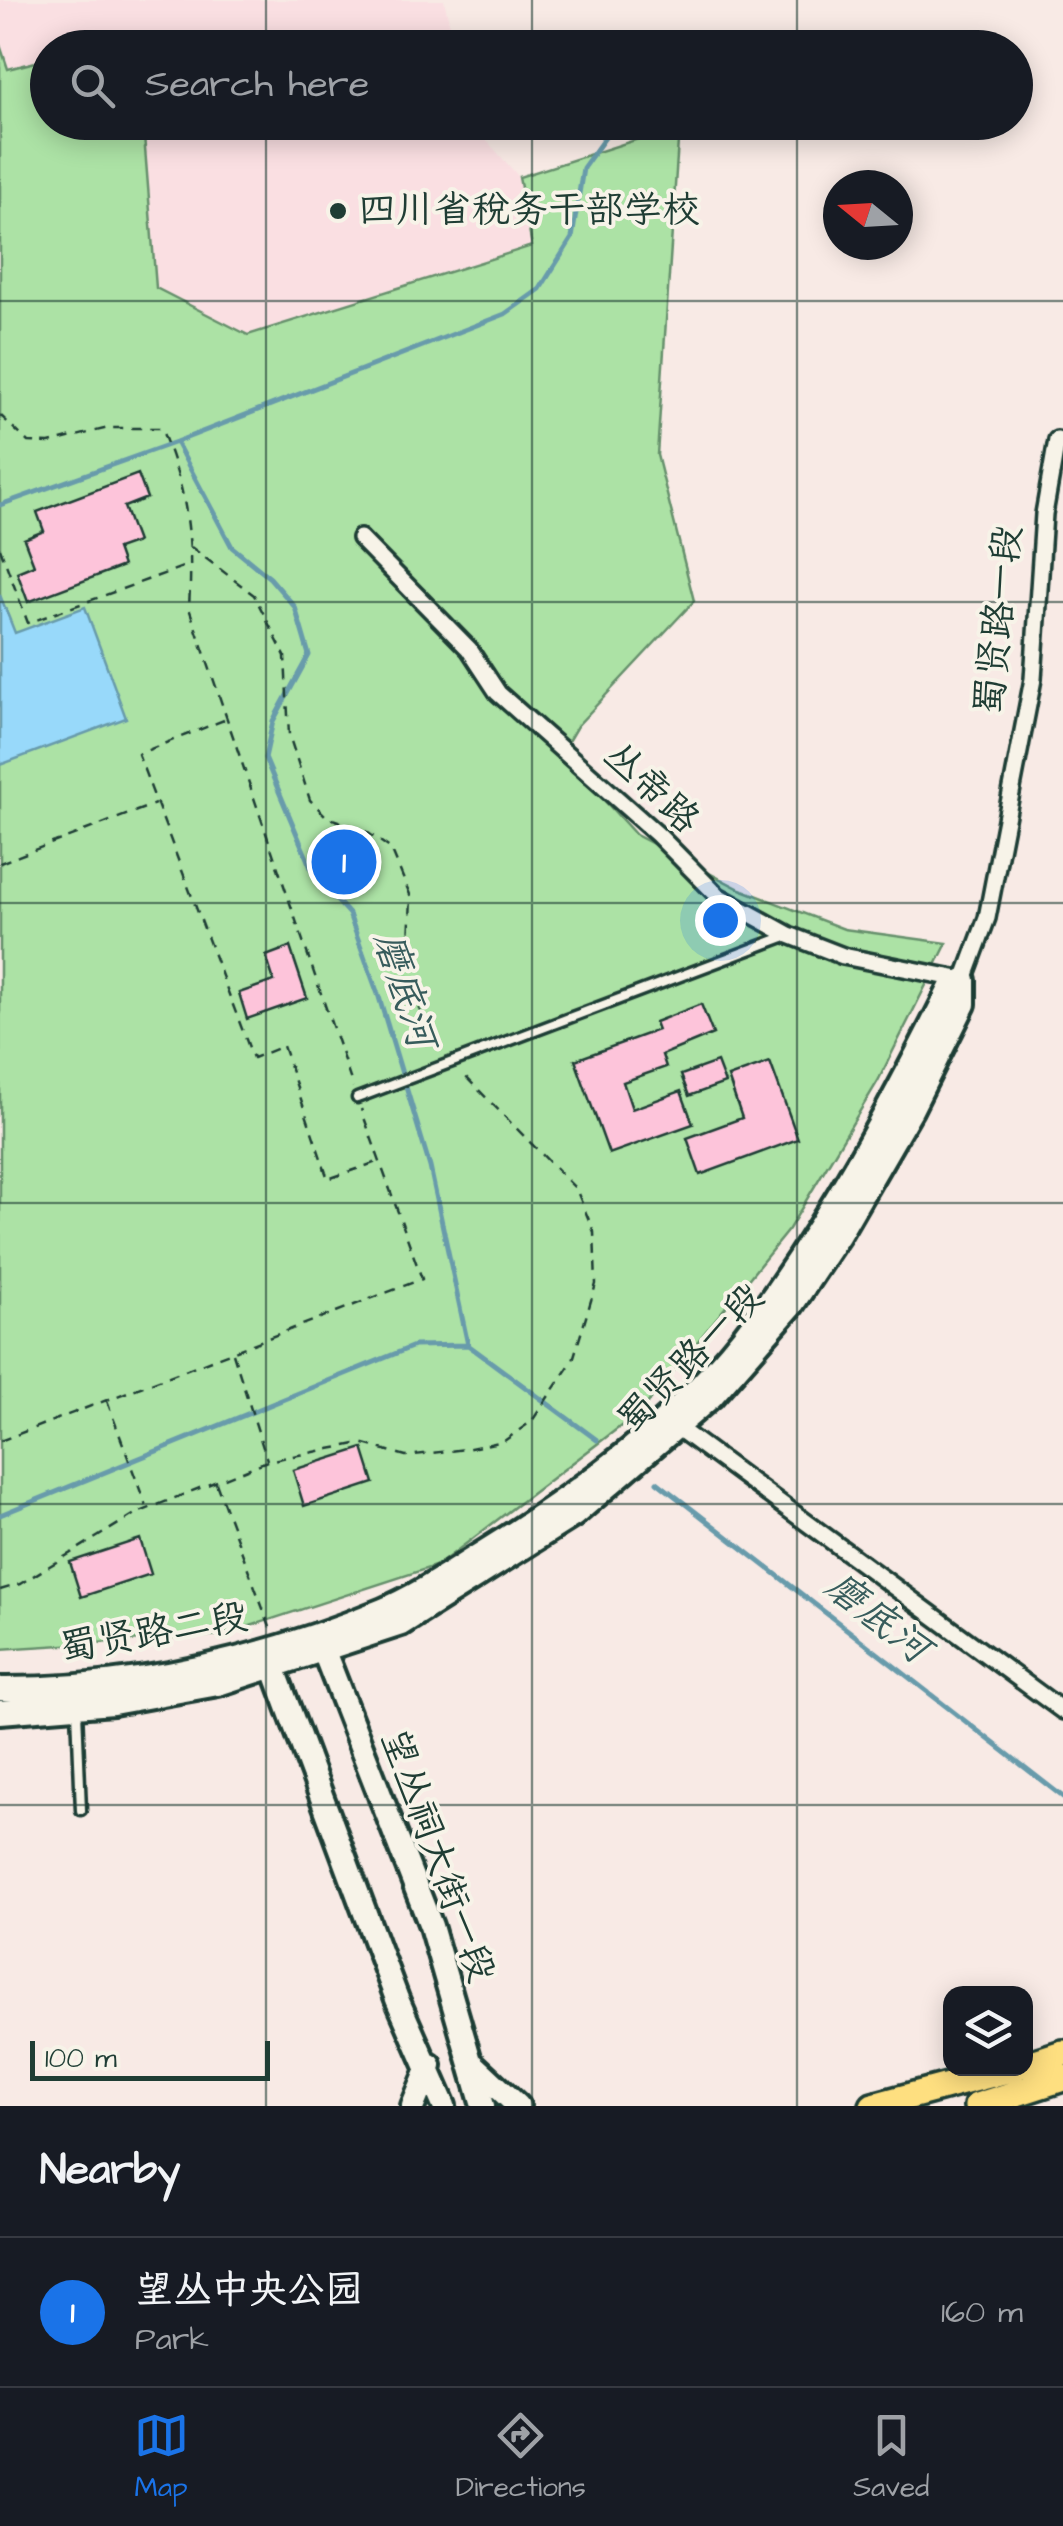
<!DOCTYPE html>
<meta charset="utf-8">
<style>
body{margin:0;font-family:"Architects Daughter","LXGW WenKai TC",sans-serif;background:#242831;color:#f1f3f6}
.controls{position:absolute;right:30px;bottom:30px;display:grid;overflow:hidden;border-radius:20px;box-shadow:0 5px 25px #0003}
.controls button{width:90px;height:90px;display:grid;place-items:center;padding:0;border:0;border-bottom:2px solid #363941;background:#171b24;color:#f1f3f6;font:50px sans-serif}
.compass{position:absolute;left:823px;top:170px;width:90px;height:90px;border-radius:50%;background:#171b24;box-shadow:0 5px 25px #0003;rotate:288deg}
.scale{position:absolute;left:30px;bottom:25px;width:240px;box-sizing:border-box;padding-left:10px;border:5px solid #1f3d34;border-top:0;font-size:28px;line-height:35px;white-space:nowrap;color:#1f3d34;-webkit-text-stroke:8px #f7f3e8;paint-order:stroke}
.you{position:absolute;left:720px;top:920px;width:35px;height:35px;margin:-25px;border:8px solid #fff;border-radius:50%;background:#1a73e8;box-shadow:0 0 0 15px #1a73e833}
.badge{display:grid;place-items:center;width:65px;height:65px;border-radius:50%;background:#1a73e8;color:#fff;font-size:32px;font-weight:700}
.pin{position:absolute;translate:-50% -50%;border:5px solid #fff;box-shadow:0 2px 10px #0006}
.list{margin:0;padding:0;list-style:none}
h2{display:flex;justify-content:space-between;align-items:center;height:130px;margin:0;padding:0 40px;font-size:42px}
h2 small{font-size:32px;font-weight:400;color:#9ea1a6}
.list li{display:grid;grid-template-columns:65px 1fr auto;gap:30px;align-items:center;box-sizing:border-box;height:150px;padding:0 40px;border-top:2px solid #363941}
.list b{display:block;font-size:38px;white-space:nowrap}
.list p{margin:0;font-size:32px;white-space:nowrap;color:#9ea1a6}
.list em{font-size:32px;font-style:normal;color:#9ea1a6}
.icon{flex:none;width:55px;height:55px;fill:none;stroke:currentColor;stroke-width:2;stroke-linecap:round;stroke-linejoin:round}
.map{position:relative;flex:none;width:1063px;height:2106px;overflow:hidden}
.search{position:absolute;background:#171b24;box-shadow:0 5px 25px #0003;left:30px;right:30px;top:30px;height:110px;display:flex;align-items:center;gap:25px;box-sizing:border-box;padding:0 35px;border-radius:55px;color:#9ea1a6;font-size:38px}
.sheet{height:280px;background:#171b24}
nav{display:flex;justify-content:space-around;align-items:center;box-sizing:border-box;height:140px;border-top:2px solid #363941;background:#171b24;font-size:28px;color:#9ea1a6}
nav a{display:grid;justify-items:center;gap:5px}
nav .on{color:#1a73e8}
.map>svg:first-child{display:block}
.built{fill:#fadfe2}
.park{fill:#ace2a5;stroke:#66906c;stroke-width:2.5}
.water{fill:#98d9fa;stroke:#689bab;stroke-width:2.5}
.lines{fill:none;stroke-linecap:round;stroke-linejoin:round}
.stream{stroke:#689bab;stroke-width:5}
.building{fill:#fdc4da;stroke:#1f3d34;stroke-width:2.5}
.lane-casing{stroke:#1f3d34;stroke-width:15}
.street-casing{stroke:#1f3d34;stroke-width:22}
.secondary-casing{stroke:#1f3d34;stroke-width:30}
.primary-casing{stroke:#1f3d34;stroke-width:32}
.path{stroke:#1f3d34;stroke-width:2.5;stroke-dasharray:10 8;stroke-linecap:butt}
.lane{stroke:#f7f3e8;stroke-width:8}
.street{stroke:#f7f3e8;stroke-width:15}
.secondary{stroke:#f7f3e8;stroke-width:22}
.primary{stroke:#fedf80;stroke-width:25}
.grid{fill:none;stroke:#1f3d34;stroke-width:2.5;stroke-opacity:0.55}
.poi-dot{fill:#1f3d34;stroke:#f7f3e8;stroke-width:4}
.labels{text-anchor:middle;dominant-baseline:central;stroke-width:8;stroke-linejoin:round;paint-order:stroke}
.poi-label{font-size:38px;fill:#1f3d34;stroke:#f7f3e8;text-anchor:start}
.street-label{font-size:38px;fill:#1f3d34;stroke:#f7f3e8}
.water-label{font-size:40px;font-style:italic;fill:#375c5c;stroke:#f7f3e8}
</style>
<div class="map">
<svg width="1063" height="2106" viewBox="0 0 1063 2106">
<rect width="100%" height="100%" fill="#f8eae5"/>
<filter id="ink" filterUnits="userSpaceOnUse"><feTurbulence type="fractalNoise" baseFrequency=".01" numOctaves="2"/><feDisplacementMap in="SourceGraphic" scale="20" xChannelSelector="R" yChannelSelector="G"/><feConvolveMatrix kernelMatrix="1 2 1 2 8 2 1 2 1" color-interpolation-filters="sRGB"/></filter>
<g filter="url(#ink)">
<path class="built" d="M0,0H444L455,47L138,48L136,35L89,47L48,48L47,59L8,69L0,44Z
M143,123H471L519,177L533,245L248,335L156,288Z"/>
<path class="park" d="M0,45L8,69L47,59L48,122L143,123L156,288L248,335L532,246L519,177L679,126L657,455L694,601L577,726L561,753L636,835L740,889L844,929L947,943L878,1081L789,1229L642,1410L438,1565L223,1635L0,1649Z"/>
<path class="water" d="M0,595L15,633L85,607L126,718L0,765Z"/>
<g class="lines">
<path class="stream" d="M176,442L505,314L540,289L572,238L583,168L611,129
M0,505L176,442L232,547L270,578L295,607L309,655L273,721L265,758L314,875L349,914L379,997L430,1167L468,1345L597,1440
M657,1482L1063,1797
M0,1515L414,1346L468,1345"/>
</g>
<path class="building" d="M138,474L147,498L124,507L137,542L117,549L123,566L28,602L17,572L34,565L24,539L44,531L37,512Z
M290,947L307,998L247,1019L239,993L274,981L266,956Z
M701,1004L713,1034L662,1055L666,1067L623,1082L632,1109L681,1091L693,1124L609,1154L575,1060L658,1030L655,1022Z
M717,1062L725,1083L689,1096L681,1075Z
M770,1062L798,1139L700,1175L687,1138L742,1118L728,1077Z
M363,1448L374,1483L304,1506L293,1470Z
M140,1539L151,1574L81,1597L70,1562Z"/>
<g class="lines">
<defs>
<path id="lane" d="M357,1098L789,935
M77,1710L81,1810"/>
<path id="street" d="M360,538L469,649L498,693L658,835L718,896L789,935L843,956L964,980L987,918L1033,679L1044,514L1057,440
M678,1428L1063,1711"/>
<path id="secondary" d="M318,1636L431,1926L483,2106
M268,1653L397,1999L444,2106
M0,1689C131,1690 262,1660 383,1610C417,1596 450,1573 481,1554C582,1491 685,1417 756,1320C833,1215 893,1103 951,987L964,980V1004L911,1110L838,1236L792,1305L711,1397L574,1515L401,1624L218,1684L113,1703L0,1712
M473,2064L518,2106
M413,2106L430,2065"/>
<path id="primary" d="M1026,2065L1063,2053
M873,2106L1015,2068
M977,2106L1063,2078"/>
</defs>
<use href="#lane" class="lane-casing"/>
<use href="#street" class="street-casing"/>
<use href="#secondary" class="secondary-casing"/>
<use href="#primary" class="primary-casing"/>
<path class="path" d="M0,415L28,442L49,443L108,428H161C188,495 193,536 189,608L353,1087
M191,547L254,595L285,656L289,735L310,800L327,817L364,830L391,849L411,897L407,989L444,1051
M0,548L28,623L191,564
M224,720L138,754L253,1058L283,1046L328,1179L377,1162
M0,863L155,804
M233,1353L267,1460
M107,1401L146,1506
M0,1441L422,1279L361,1109
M216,1483L271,1630
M0,1590L20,1584L135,1514L267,1461L361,1443L406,1456L466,1449L504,1441L532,1421L573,1360L596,1284L594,1232L576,1189L462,1073"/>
<use href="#lane" class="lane"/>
<use href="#street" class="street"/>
<use href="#secondary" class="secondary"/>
<use href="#primary" class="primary"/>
</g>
</g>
<path class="grid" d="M266,0V48M532,0V48M797,0V48M266,122V2106M532,122V2106M797,122V2106M0,301H1063M0,602H1063M0,903H1063M0,1203H1063M0,1504H1063M0,1805H1063"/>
<circle class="poi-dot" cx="338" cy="211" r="10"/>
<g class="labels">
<g class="poi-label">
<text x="358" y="211">四川省税务干部学校</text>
</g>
<g class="street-label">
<text transform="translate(999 620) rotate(-84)">蜀贤路一段</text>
<text transform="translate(651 788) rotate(43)">丛帝路</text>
<text transform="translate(691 1359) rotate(-46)">蜀贤路一段</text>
<text transform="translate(154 1633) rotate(-10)">蜀贤路二段</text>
<text transform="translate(437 1856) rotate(70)">望丛祠大街一段</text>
</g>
<g class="water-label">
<text transform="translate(404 990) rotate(72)">磨底河</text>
<text transform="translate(877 1618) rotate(38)">磨底河</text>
</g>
</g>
</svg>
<div class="controls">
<button><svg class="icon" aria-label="layers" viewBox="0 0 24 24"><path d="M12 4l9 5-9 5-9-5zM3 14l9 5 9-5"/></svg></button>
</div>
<svg class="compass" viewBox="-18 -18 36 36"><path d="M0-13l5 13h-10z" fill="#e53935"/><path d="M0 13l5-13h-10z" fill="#9ea1a6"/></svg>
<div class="scale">100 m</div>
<div class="you"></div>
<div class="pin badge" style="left:344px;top:862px">1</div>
<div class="search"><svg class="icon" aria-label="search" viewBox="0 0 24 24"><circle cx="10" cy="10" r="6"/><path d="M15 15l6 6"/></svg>Search here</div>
</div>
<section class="sheet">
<h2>Nearby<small></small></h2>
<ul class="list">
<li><span class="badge">1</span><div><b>望丛中央公园</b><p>Park</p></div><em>160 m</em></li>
</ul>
</section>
<nav>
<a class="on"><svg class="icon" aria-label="map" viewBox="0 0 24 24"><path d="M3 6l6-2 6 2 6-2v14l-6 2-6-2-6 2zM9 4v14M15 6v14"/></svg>Map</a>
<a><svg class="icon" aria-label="directions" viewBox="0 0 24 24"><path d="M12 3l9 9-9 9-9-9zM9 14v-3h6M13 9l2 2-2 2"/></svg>Directions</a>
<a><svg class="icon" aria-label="saved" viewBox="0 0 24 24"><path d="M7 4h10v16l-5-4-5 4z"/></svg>Saved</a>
</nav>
